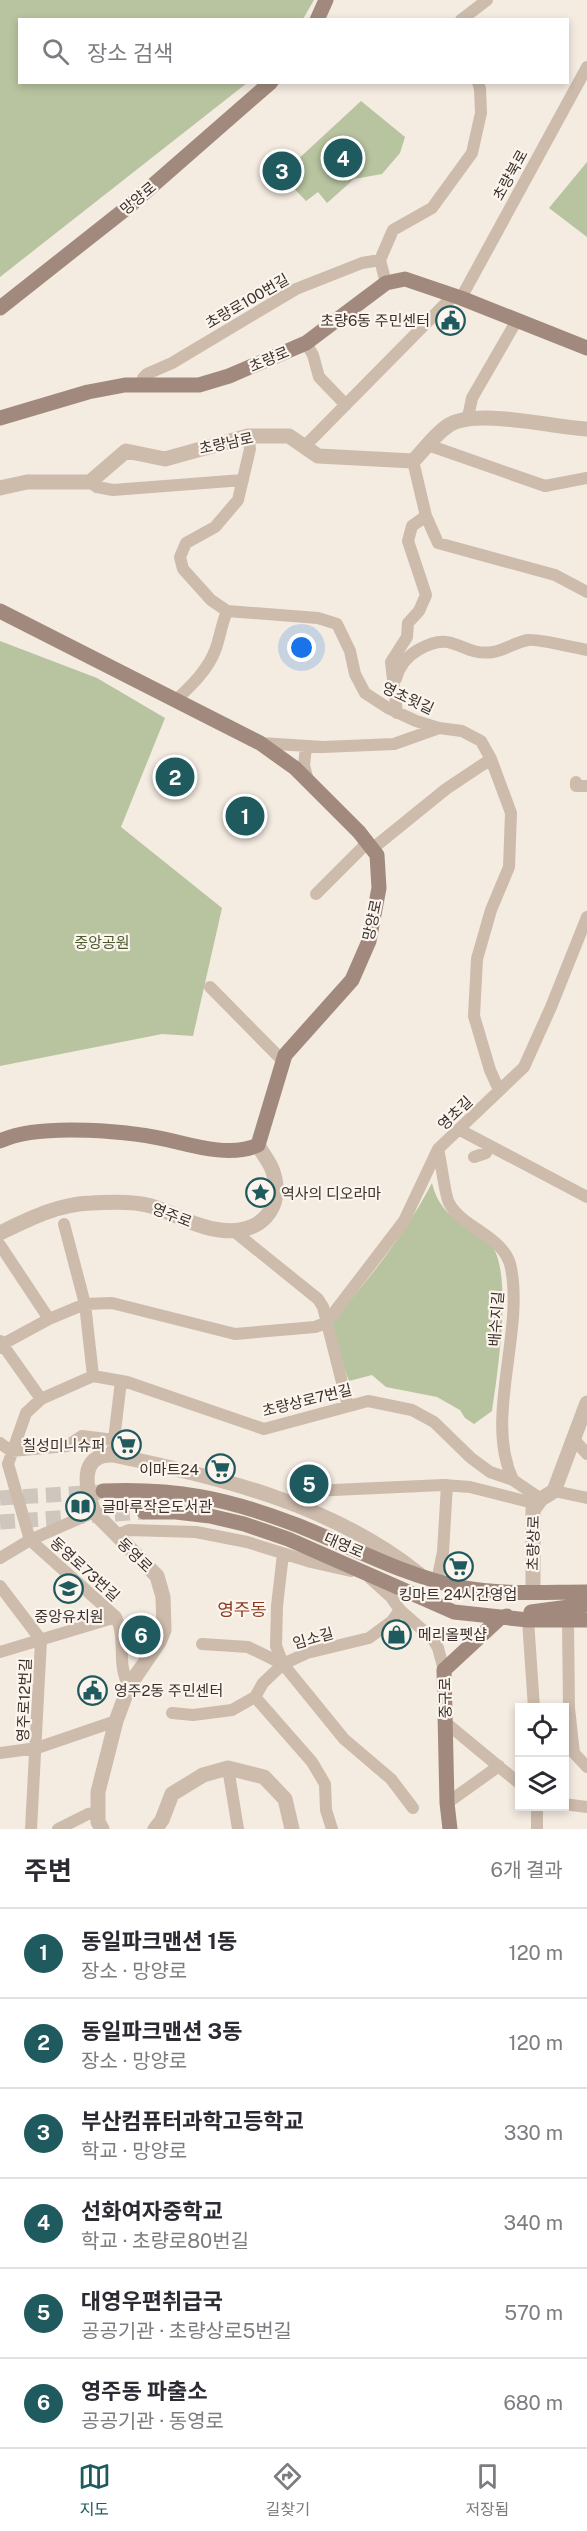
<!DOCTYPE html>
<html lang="ko">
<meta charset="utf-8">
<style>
body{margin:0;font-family:"Public Sans","Noto Sans KR",sans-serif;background:#f7f7f7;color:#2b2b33}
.controls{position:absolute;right:18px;bottom:18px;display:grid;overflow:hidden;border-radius:0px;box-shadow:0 3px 9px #0003}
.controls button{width:54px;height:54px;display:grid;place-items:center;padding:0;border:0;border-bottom:2px solid #e1e1e2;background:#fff;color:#2b2b33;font:30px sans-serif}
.you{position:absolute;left:302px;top:648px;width:21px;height:21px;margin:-15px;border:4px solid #fff;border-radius:50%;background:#1a73e8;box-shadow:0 0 0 9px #1a73e833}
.badge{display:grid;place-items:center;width:39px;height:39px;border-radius:50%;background:#1f5a5e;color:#fff;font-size:20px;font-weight:700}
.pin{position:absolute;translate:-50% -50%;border:3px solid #fff;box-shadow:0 2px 6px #0006}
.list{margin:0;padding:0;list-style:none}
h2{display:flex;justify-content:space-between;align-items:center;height:78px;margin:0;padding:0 24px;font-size:26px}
h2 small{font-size:20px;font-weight:400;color:#7c7c81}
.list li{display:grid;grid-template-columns:39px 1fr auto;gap:18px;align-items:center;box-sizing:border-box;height:90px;padding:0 24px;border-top:2px solid #e1e1e2}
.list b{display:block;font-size:22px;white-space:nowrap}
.list p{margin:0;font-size:20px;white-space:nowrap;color:#7c7c81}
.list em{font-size:20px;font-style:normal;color:#7c7c81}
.icon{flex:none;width:33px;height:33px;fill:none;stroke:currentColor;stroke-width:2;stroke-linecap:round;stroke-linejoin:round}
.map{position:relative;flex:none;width:587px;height:1829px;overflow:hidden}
.search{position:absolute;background:#fff;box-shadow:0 3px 9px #0003;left:18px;right:18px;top:18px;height:66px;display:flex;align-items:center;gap:15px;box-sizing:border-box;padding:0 21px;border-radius:0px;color:#7c7c81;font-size:22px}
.sheet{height:618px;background:#fff}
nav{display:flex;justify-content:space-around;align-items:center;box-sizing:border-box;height:84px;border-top:2px solid #e1e1e2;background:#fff;font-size:16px;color:#7c7c81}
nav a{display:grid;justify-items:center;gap:3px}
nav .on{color:#1f5a5e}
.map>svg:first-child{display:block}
.green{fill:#b8c4a0}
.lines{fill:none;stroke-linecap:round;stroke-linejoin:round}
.secondary-tunnel{stroke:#cfc6bd;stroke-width:15;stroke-dasharray:15 8;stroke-linecap:butt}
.minor{stroke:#cdbbac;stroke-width:12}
.tertiary{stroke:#cdbbac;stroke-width:15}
.secondary{stroke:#a18a7d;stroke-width:15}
.labels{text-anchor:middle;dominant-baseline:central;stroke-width:4.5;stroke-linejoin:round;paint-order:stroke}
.street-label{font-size:15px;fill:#3b302b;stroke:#fbf5ee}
.poi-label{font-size:15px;fill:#3b302b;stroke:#fbf5ee;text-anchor:start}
.park-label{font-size:15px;fill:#4a5a2e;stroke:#fbf5ee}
.quarter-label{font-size:18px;fill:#8c3b22;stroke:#fbf5ee}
</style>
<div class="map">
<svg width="587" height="1829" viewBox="0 0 587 1829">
<rect width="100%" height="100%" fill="#f4ebe1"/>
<path class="green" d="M0,0H314L303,19L20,20V82L247,83L0,277Z
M361,101L405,137L400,153L382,174L354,179L327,203L318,192L306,201L281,175Z
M587,162V237L549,208Z
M0,641L97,678L165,718L121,827L222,908L193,1036L162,1034L0,1066Z
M432,1183C440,1218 466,1223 490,1244C514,1267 497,1378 492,1411L474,1424L465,1418L460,1410L437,1397L386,1387L372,1375L349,1381L328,1326C367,1282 404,1236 432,1183Z"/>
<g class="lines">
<path class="secondary-tunnel" d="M0,1498L100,1492
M0,1522L144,1512"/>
<path class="minor" d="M461,20L487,0
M386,283L380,260L393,230L432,208L472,153L481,113L480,89L478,82
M461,298L587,67
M306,343L313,355L319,377L346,405
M143,386V378L147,374L172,363L296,289L362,263L380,260
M468,417L472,398L517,320
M248,436L250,449L238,500L215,527L186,543L180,557L183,569L211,600L227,611L318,618L337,624L350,651L355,674L365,693L388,708L416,721L439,728L462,731L481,741L491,759L511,813L509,867L491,910L477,959L474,1016L490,1070L499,1090
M428,445L545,486L587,478
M304,447L453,296
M413,461L426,516L438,543L555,575L587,592
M90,482L97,487L113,490L243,480
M396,679C399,666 406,657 418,650C455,628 460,657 493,652C505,650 516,642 528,640C535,638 577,648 587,650
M175,701C191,686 209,669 216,648C220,636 222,623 227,611
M397,713L391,662L407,637L408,623L419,611L426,595L408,541L412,526L426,516
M261,743L323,747L394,744L439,728
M306,747L304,765L308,781
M576,782V786H587
M372,849L446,789L491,759
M316,894L367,843
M210,987L283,1061
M460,1130L587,1197
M438,1149C441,1160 445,1196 449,1203C463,1229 505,1236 511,1268C524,1334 484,1419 513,1480
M474,1157L486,1153
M64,1224L85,1304L93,1376
M235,1232L318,1299L323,1307L348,1406
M0,1245L49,1319
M0,1341L41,1399
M0,1348L3,1344L49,1319L85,1304L112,1303L235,1334L315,1327L326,1323L404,1221L438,1149L524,1067L551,1007L587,917
M93,1376L127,1382L264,1429L368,1401L412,1410L434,1422L471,1458L490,1472L513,1480L541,1499
M93,1376L41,1399L26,1413L8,1464L30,1540L116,1617C127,1639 116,1664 129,1686
M573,1438L587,1454
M0,1443L11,1451L67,1446L82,1436L114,1440
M113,1448L121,1381
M554,1491L587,1498
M298,1506L302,1498L312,1491L443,1485L470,1487L537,1504
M116,1535L129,1530L196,1532L247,1542L311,1562L351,1571
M283,1554L277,1606L276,1646L283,1664L344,1739L391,1779L413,1808
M0,1558L30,1540L94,1512
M370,1578L391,1597L400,1610L433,1639L438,1648L444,1670
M437,1581L443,1552L447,1485
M0,1586L41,1640L31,1829
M528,1620L534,1708
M568,1620L569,1708L574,1753L587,1767
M202,1644L248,1647L283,1664
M0,1652L116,1617
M255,1697L312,1762L325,1784L326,1810L332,1829
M172,1713L193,1715L232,1710L255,1697L263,1683L283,1664L307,1653L369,1638L392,1621L400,1610
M445,1722L520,1784
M0,1753L37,1748L116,1721
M228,1768L238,1829
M447,1803L499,1766
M564,1804L587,1807
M537,1806V1829
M58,1829L88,1814L97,1813"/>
<path class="tertiary" d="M0,488L27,482H90L126,451L165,459L248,436H289L318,456L413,461C424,450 436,433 449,425C477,408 552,427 587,429
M0,1233C29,1219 58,1204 91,1203C109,1202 134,1201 151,1206C174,1213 195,1227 220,1230C259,1236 287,1208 272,1169C269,1161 262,1153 258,1145
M533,1592V1510L541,1499L554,1491L587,1403
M102,1829L98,1822V1792L116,1721L129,1686L159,1642L164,1630L163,1597L157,1576L94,1512C86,1489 78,1454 113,1455C219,1477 332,1504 419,1574
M155,1829L162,1820L172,1794L203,1775L228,1768L264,1777L285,1799L292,1829"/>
<path class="secondary" d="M317,20L326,0
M0,308L128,207L271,82
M0,418L88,392L125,385H199L229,376L306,343L386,283L405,279L461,298L587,348
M0,611L260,743L295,768L359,832L377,855L379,888L369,941L352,980L285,1055L258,1145C234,1156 201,1148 177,1142C134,1131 40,1122 0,1141
M103,1491C175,1488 226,1498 294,1524C349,1545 401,1575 460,1587C501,1595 545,1592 587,1592
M144,1512H176L210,1516L244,1524L288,1539L454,1612L528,1620H587
M531,1612L584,1605
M450,1829L447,1803L444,1670L500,1618L507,1616"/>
</g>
<defs>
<symbol id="civic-ring" viewBox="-11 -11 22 22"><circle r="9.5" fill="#fbf5ee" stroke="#1f5a5e" stroke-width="1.5"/><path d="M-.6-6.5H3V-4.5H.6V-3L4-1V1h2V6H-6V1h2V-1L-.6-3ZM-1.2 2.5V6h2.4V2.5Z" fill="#1f5a5e"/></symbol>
<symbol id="sight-ring" viewBox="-11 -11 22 22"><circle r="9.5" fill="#fbf5ee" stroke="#1f5a5e" stroke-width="1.5"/><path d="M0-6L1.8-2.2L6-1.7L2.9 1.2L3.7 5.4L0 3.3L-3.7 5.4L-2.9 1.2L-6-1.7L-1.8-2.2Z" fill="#1f5a5e"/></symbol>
<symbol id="supermarket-ring" viewBox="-11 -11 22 22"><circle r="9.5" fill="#fbf5ee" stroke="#1f5a5e" stroke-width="1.5"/><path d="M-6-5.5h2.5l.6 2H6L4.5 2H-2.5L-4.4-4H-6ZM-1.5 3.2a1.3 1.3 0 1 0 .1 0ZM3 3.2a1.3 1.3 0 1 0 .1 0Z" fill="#1f5a5e"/></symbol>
<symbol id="library-ring" viewBox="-11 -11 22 22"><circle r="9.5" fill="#fbf5ee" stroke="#1f5a5e" stroke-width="1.5"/><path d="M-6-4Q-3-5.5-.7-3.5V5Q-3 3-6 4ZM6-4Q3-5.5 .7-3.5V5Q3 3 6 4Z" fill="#1f5a5e"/></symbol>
<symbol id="school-ring" viewBox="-11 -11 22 22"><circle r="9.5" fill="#fbf5ee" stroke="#1f5a5e" stroke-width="1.5"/><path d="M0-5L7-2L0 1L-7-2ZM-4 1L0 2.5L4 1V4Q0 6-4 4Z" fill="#1f5a5e"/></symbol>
<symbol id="shop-ring" viewBox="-11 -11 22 22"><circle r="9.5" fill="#fbf5ee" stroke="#1f5a5e" stroke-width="1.5"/><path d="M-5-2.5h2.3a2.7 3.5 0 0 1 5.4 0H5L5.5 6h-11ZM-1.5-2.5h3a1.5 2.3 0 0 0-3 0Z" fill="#1f5a5e"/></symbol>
</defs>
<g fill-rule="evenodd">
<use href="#civic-ring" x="434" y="304" width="33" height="33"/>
<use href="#sight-ring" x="244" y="1176" width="33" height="33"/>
<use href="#supermarket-ring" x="110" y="1428" width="33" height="33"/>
<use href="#supermarket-ring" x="204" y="1452" width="33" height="33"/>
<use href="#library-ring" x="64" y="1490" width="33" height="33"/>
<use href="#supermarket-ring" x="442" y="1550" width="33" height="33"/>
<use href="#school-ring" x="52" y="1572" width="33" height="33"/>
<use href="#shop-ring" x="380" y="1618" width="33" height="33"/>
<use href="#civic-ring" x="76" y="1674" width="33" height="33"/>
</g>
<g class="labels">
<g class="street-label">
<text transform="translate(510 175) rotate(-61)">초량북로</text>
<text transform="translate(138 198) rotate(-40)">망양로</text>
<text transform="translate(247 301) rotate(-30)">초량로100번길</text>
<text transform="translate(269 359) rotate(-23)">초량로</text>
<text transform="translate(226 443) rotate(-12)">초량남로</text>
<text transform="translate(408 698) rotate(25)">영초윗길</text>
<text transform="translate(372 920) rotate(-78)">망양로</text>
<text transform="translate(455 1113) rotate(-44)">영초길</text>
<text transform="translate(172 1215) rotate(21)">영주로</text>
<text transform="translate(496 1319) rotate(-86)">배수지길</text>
<text transform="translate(307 1400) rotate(-14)">초량상로7번길</text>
<text transform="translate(533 1543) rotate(-89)">초량상로</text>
<text transform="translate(344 1545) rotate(23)">대영로</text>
<text transform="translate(135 1555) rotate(44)">동영로</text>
<text transform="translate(85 1569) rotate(42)">동영로73번길</text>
<text transform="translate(313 1638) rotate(-16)">임소길</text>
<text transform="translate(445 1698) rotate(-91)">중구로</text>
<text transform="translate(24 1700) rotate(-88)">영주로12번길</text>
</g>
<g class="poi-label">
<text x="430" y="320" text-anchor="end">초량6동 주민센터</text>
<text x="281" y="1193">역사의 디오라마</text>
<text x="105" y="1445" text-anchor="end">칠성미니슈퍼</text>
<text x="199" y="1469" text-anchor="end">이마트24</text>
<text x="102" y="1506">글마루작은도서관</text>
<text x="458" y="1594" text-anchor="middle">킹마트 24시간영업</text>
<text x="69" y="1616" text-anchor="middle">중앙유치원</text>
<text x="418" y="1634">메리올펫샵</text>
<text x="114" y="1690">영주2동 주민센터</text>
</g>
<g class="park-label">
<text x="102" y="942">중앙공원</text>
</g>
<g class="quarter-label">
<text x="242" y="1609">영주동</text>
</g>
</g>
</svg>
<div class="controls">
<button><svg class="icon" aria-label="locate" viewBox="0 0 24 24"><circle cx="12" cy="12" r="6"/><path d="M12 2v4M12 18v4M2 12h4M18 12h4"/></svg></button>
<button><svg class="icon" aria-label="layers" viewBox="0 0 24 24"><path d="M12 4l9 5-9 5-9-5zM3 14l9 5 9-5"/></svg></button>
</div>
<div class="you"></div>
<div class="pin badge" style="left:245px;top:816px">1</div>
<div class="pin badge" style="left:175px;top:777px">2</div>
<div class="pin badge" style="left:282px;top:171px">3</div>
<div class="pin badge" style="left:343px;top:158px">4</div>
<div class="pin badge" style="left:309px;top:1484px">5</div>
<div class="pin badge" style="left:141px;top:1635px">6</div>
<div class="search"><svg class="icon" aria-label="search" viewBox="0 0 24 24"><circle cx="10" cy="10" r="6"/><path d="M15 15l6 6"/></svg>장소 검색</div>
</div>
<section class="sheet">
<h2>주변<small>6개 결과</small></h2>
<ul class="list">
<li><span class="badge">1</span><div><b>동일파크맨션 1동</b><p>장소 · 망양로</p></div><em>120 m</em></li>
<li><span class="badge">2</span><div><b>동일파크맨션 3동</b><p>장소 · 망양로</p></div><em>120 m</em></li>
<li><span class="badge">3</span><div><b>부산컴퓨터과학고등학교</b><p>학교 · 망양로</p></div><em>330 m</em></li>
<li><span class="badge">4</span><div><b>선화여자중학교</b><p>학교 · 초량로80번길</p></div><em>340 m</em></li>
<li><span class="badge">5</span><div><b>대영우편취급국</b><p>공공기관 · 초량상로5번길</p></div><em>570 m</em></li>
<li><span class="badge">6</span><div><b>영주동 파출소</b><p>공공기관 · 동영로</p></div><em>680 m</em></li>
</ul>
</section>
<nav>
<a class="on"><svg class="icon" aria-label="map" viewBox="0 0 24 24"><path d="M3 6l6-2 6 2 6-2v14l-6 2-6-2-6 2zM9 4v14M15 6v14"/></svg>지도</a>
<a><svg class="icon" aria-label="directions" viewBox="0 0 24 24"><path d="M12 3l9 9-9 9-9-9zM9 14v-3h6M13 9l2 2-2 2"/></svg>길찾기</a>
<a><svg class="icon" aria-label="saved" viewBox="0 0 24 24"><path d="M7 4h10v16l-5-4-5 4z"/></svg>저장됨</a>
</nav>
